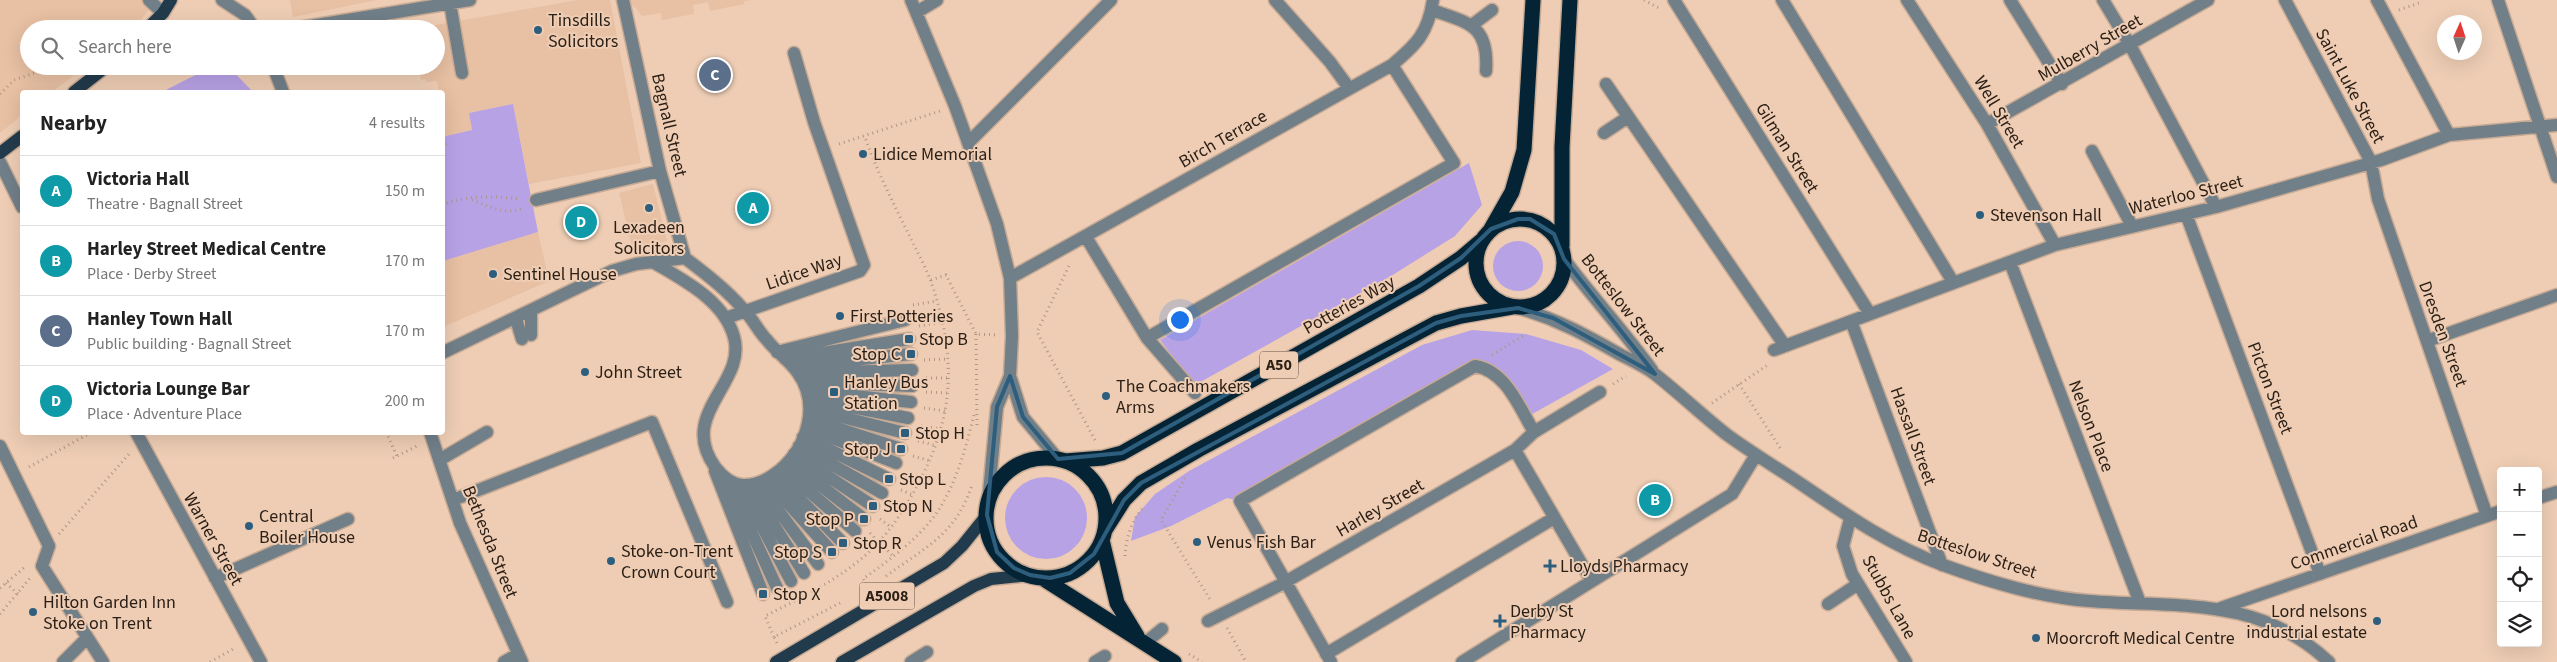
<!DOCTYPE html>
<meta charset="utf-8">
<style>
body{margin:0;font-family:"Source Sans 3",sans-serif;background:#f6f6f6;color:#222}
.controls{position:absolute;right:15px;bottom:15px;display:grid;overflow:hidden;border-radius:5px;box-shadow:0 5px 20px #0002}
.controls button{width:45px;height:45px;display:grid;place-items:center;padding:0;border:0;border-bottom:1px solid #e0e0e0;background:#fff;color:#222;font:25px sans-serif}
.compass{position:absolute;left:2437px;top:15px;width:45px;height:45px;border-radius:50%;background:#fff;box-shadow:0 5px 20px #0002;rotate:3deg}
.you{position:absolute;left:1179px;top:319px;width:18px;height:18px;margin:-12px;border:4px solid #fff;border-radius:50%;background:#1a73e8;box-shadow:0 0 0 8px #1a73e833}
.badge{display:grid;place-items:center;width:32px;height:32px;border-radius:50%;background:#db2777;color:#fff;font-size:16px;font-weight:700}
.pin{position:absolute;translate:-50% -50%;border:2px solid #fff;box-shadow:0 1px 5px #0006}
.list{margin:0;padding:0;list-style:none}
h2{display:flex;justify-content:space-between;align-items:center;height:65px;margin:0;padding:0 20px;font-size:21px}
h2 small{font-size:16px;font-weight:400;color:#767676}
.list li{display:grid;grid-template-columns:32px 1fr auto;gap:15px;align-items:center;box-sizing:border-box;height:70px;padding:0 20px;border-top:1px solid #e0e0e0}
.list b{display:block;font-size:19px;white-space:nowrap}
.list p{margin:0;font-size:16px;white-space:nowrap;color:#767676}
.list em{font-size:16px;font-style:normal;color:#767676}
.icon{flex:none;width:28px;height:28px;fill:none;stroke:currentColor;stroke-width:2;stroke-linecap:round;stroke-linejoin:round}
.map{position:relative;flex:none;width:2557px;height:662px;overflow:hidden}
.search{position:absolute;background:#fff;box-shadow:0 5px 20px #0002;left:20px;top:20px;width:425px;height:55px;display:flex;align-items:center;gap:12px;box-sizing:border-box;padding:0 18px;border-radius:28px;color:#767676;font-size:19px}
.panel{position:absolute;background:#fff;box-shadow:0 5px 20px #0002;left:20px;top:90px;width:425px;height:345px;border-radius:5px}
.map>svg:first-child{display:block}
.built{fill:#e8c0a3}
.green{fill:#b8a2e6}
.lines{fill:none;stroke-linecap:round;stroke-linejoin:round}
.minor-casing{stroke:#c7aa94;stroke-width:15}
.major-casing{stroke:#c7aa94;stroke-width:15}
.highway-casing{stroke:#c7aa94;stroke-width:18}
.path{stroke:#b09682;stroke-width:3;stroke-dasharray:1 4;stroke-linecap:butt}
.minor{stroke:#717f89;stroke-width:12}
.major{stroke:#223b4c;stroke-width:12}
.highway{stroke:#042436;stroke-width:15}
.marked{fill:none;stroke:#2e5e7d;stroke-width:4;stroke-linejoin:round}
.poi-dot{fill:#2e5e7d;stroke:#eecdb4;stroke-width:2}
.labels{text-anchor:middle;dominant-baseline:central;stroke-width:4;stroke-linejoin:round;paint-order:stroke}
.shield{fill:#eecdb4;stroke:#655245;stroke-width:1}
.shield-label{font-size:16px;font-weight:bold;fill:#2a1e15}
.poi-label{font-size:18px;fill:#2a1e15;stroke:#eecdb4;text-anchor:start}
.street-label{font-size:18px;fill:#2a1e15;stroke:#eecdb4}
</style>
<div class="map">
<svg width="2557" height="662" viewBox="0 0 2557 662">
<rect width="100%" height="100%" fill="#eecdb4"/>
<path class="built" d="M0,0H156L134,29H29V66H86L52,92H22V115L0,133Z
M290,0H377L293,17Z
M578,0H610L641,163L529,184L513,104L469,113L472,130L443,137L442,92H439L437,81L426,82L425,79L421,80L419,66H436V29H412Z
M624,0H752L744,1V4L710,11L708,2L693,5L694,14L662,20L661,13L642,16L636,8Z
M653,184L667,241L633,250L619,193Z
M538,232L549,281L443,327V261Z"/>
<path class="green" d="M213,66H228L253,92H162Z
M513,104L538,232L443,261L442,137L472,130L469,113Z
M1469,163L1482,205L1455,236L1391,276L1195,385L1160,340Z
M1493 266a25 25 0 1 1 50 0a25 25 0 1 1-50 0Z
M1472,330L1526,334L1581,350L1613,369L1525,418L1505,385L1475,366L1240,501L1227,498L1171,526L1131,541L1135,517L1155,494L1189,471L1422,345Z
M1005 518a41 41 0 1 1 82 0a41 41 0 1 1-82 0Z"/>
<g class="lines">
<defs>
<path id="minor" d="M149,0L163,13
M222,0L245,15L255,29
M623,0L660,171L685,258
M911,0L955,106L997,224L1010,278L1012,336L1010,376L997,407L988,503
M1275,0L1330,62L1349,88
M1674,0L1870,314
M1782,0L1953,282
M1907,0L1987,124L2055,245
M2010,0L2062,84
M2103,0L2130,45L2216,207
M2285,0L2371,162L2378,199L2487,516
M2377,0L2449,135
M2498,0L2557,177
M450,3L462,73
M1432,10C1469,23 1489,25 1486,71
M917,12L937,0
M1472,25L1492,10
M292,29L470,0
M273,66L283,92
M1606,84L1785,346
M1987,124L2208,0
M1604,133L1628,117
M968,143L1111,0
M2092,151L2132,226
M0,162L22,207
M536,200L660,171
M2186,214L2320,574
M1086,237L1147,338L1195,393
M1564,259C1592,297 1624,331 1652,370
M2010,262L2140,603
M1010,278L1392,65C1417,44 1428,33 1433,0
M1518,308C1557,319 1586,335 1621,355C1633,361 1646,367 1656,375C1680,394 1702,415 1726,434C1749,451 1774,466 1798,482C1845,514 1889,545 1943,565C1990,582 2039,597 2089,601C2177,608 2258,595 2329,662
M726,318L860,271L864,265L814,122L794,53
M516,319L522,339
M1851,321L1942,565
M531,335V312
M1147,338L1454,163L1392,65
M2427,341L2557,295
M1774,350L2055,245L2216,207L2381,160L2449,135L2557,125
M777,352L905,320
M442,353L612,271L636,264L685,258C706,274 727,290 744,310C753,319 758,331 767,340C776,352 789,360 798,373C820,404 808,446 780,470C769,479 756,486 742,485C730,484 722,476 715,467C677,413 747,384 734,337C724,300 683,280 653,262
M785,359L909,339
M793,366L911,354
M798,373L912,370
M1010,376L1023,417L1058,459
M804,382L912,386
M808,391L911,402
M810,399L908,418
M810,409L905,433
M809,419L901,449
M807,428L896,463
M136,432L261,662
M430,432L460,523L522,662
M803,437L889,479
M0,446L49,546L42,566L103,662
M799,446L882,493
M1515,450L1591,580
M794,454L873,506
M441,459L487,432
M789,461L864,519
M782,468L855,531
M715,471L763,594
M775,474L843,543
M767,480L832,552
M728,481L777,588
M758,483L818,564
M740,485L791,581
M749,485L804,573
M2538,498L2557,492
M453,500L652,422L727,602
M1850,519L1843,546L1852,574L1906,662
M215,578L348,519
M1828,604L1858,584
M2221,608L2501,511
M1208,621L1280,585L1515,450L1534,432L1600,392
M1144,644L1162,629
M1326,654L1554,518
M63,662L87,638
M504,662L518,654
M911,662L927,652
M1095,662L1105,656
M1331,662L1240,501L1475,366C1506,371 1519,407 1534,432
M1462,662L1732,494L1756,455"/>
<path id="major" d="M147,29L163,13L171,0
M74,92L107,66
M0,153L22,136
M776,662L944,563L962,546L987,515
M842,662L974,586L991,579L1030,575"/>
<path id="highway" d="M1476 263a44 44 0 1 1 88 0a44 44 0 1 1-88 0Z
M1491,229L1512,192L1524,150L1533,0
M1562,246V147L1570,0
M986 518a60 60 0 1 1 120 0a60 60 0 1 1-120 0Z
M1065,461L1103,458L1122,453L1419,286L1461,258L1481,241
M1105,530L1124,500L1141,483L1198,450L1436,323L1461,316L1512,307
M1102,540L1117,603L1137,636
M1042,578L1174,662"/>
</defs>
<use href="#minor" class="minor-casing"/>
<use href="#major" class="major-casing"/>
<use href="#highway" class="highway-casing"/>
<path class="path" d="M1644,0L1659,8
M2399,10L2419,3L2418,0
M139,66L168,73L185,66
M0,94L14,80L55,66
M839,144L940,111
M442,148L446,143
M472,200C488,206 507,216 523,208
M442,205C466,195 495,196 521,199
M1069,266L1037,332L1096,442
M931,280L946,275L976,334L997,335
M913,305L937,301
M919,326L943,322
M976,334L977,427
M923,344L946,342
M1492,355L1526,334
M924,360L948,359
M926,378H949
M1613,384L1626,376
M1739,384L1782,451
M926,392L947,393
M1712,403L1769,364
M924,408L945,411
M921,426L942,429
M386,432L397,456
M918,441L937,446
M913,456L931,461
M393,458L419,445
M29,467L92,432
M906,473L922,478
M1185,478L1161,520L1211,601
M901,490L913,495
M891,505L904,511
M880,519L891,527
M870,533L894,557
M59,534L129,454
M1125,556C1126,539 1131,522 1142,509
M886,576C926,547 956,534 972,485
M6,583L18,594
M0,588L26,566
M870,588L863,579C888,561 914,542 933,518C956,487 966,447 975,411
M0,614L31,577
M1227,628L1246,662
M774,637L765,616C801,598 838,580 868,553C888,534 904,511 917,486C955,416 957,357 931,282C926,267 917,252 910,237C894,204 877,172 865,137
M777,643L774,637L842,602
M1189,654L1202,662
M210,662L235,648"/>
<use href="#minor" class="minor"/>
<use href="#major" class="major"/>
<use href="#highway" class="highway"/>
</g>
<path class="marked" d="M1518,219H1530L1554,234L1564,259L1655,374L1553,318L1518,308L1461,316L1436,323L1141,483L1124,500L1094,554L1070,573L1050,578L1030,575L1014,568L997,552L987,515L997,407L1010,376L1023,417L1058,459L1122,453L1419,286L1461,258L1491,229Z"/>
<g class="poi-dot">
<circle cx="538" cy="30" r="5"/>
<circle cx="863" cy="154" r="5"/>
<circle cx="649" cy="208" r="5"/>
<circle cx="1980" cy="215" r="5"/>
<circle cx="493" cy="274" r="5"/>
<circle cx="840" cy="316" r="5"/>
<rect x="904" y="334" width="10" height="10" rx="2.5"/>
<rect x="906" y="349" width="10" height="10" rx="2.5"/>
<circle cx="585" cy="372" r="5"/>
<rect x="829" y="387" width="10" height="10" rx="2.5"/>
<circle cx="1106" cy="396" r="5"/>
<rect x="900" y="428" width="10" height="10" rx="2.5"/>
<rect x="896" y="444" width="10" height="10" rx="2.5"/>
<rect x="884" y="474" width="10" height="10" rx="2.5"/>
<rect x="868" y="501" width="10" height="10" rx="2.5"/>
<rect x="859" y="514" width="10" height="10" rx="2.5"/>
<circle cx="249" cy="526" r="5"/>
<circle cx="1197" cy="542" r="5"/>
<rect x="838" y="538" width="10" height="10" rx="2.5"/>
<rect x="827" y="547" width="10" height="10" rx="2.5"/>
<circle cx="611" cy="561" r="5"/>
<path d="M1547.5 558.5h5v5h5v5h-5v5h-5v-5h-5v-5h5z"/>
<rect x="758" y="589" width="10" height="10" rx="2.5"/>
<circle cx="33" cy="612" r="5"/>
<path d="M1497.5 613.5h5v5h5v5h-5v5h-5v-5h-5v-5h5z"/>
<circle cx="2377" cy="621" r="5"/>
<circle cx="2036" cy="638" r="5"/>
</g>
<g class="labels">
<g class="shield">
<rect x="1260" y="351.5" width="38" height="27" rx="4"/>
<rect x="859.5" y="582.5" width="55" height="27" rx="4"/>
</g>
<g class="shield-label">
<text x="1279" y="365">A50</text>
<text x="887" y="596">A5008</text>
</g>
<g class="poi-label">
<text x="548" y="20">Tinsdills<tspan x="548" dy="21">Solicitors</tspan></text>
<text x="873" y="154">Lidice Memorial</text>
<text x="1990" y="215">Stevenson Hall</text>
<text x="649" y="227" text-anchor="middle">Lexadeen<tspan x="649" dy="21">Solicitors</tspan></text>
<text x="503" y="274">Sentinel House</text>
<text x="850" y="316">First Potteries</text>
<text x="919" y="339">Stop B</text>
<text x="901" y="354" text-anchor="end">Stop C</text>
<text x="595" y="372">John Street</text>
<text x="844" y="382">Hanley Bus<tspan x="844" dy="21">Station</tspan></text>
<text x="1116" y="386">The Coachmakers<tspan x="1116" dy="21">Arms</tspan></text>
<text x="915" y="433">Stop H</text>
<text x="891" y="449" text-anchor="end">Stop J</text>
<text x="899" y="479">Stop L</text>
<text x="883" y="506">Stop N</text>
<text x="259" y="516">Central<tspan x="259" dy="21">Boiler House</tspan></text>
<text x="854" y="519" text-anchor="end">Stop P</text>
<text x="1207" y="542">Venus Fish Bar</text>
<text x="853" y="543">Stop R</text>
<text x="621" y="551">Stoke-on-Trent<tspan x="621" dy="21">Crown Court</tspan></text>
<text x="822" y="552" text-anchor="end">Stop S</text>
<text x="1560" y="566">Lloyds Pharmacy</text>
<text x="773" y="594">Stop X</text>
<text x="43" y="602">Hilton Garden Inn<tspan x="43" dy="21">Stoke on Trent</tspan></text>
<text x="1510" y="611">Derby St<tspan x="1510" dy="21">Pharmacy</tspan></text>
<text x="2367" y="611" text-anchor="end">Lord nelsons<tspan x="2367" dy="21">industrial estate</tspan></text>
<text x="2046" y="638">Moorcroft Medical Centre</text>
</g>
<g class="street-label">
<text transform="translate(2090 48) rotate(-30)">Mulberry Street</text>
<text transform="translate(2350 86) rotate(62)">Saint Luke Street</text>
<text transform="translate(1999 112) rotate(59)">Well Street</text>
<text transform="translate(669 125) rotate(77)">Bagnall Street</text>
<text transform="translate(1223 139) rotate(-30)">Birch Terrace</text>
<text transform="translate(1787 148) rotate(58)">Gilman Street</text>
<text transform="translate(2186 195) rotate(-14)">Waterloo Street</text>
<text transform="translate(804 272) rotate(-19)">Lidice Way</text>
<text transform="translate(1349 305) rotate(-29)">Potteries Way</text>
<text transform="translate(1623 305) rotate(52)">Botteslow Street</text>
<text transform="translate(2443 334) rotate(70)">Dresden Street</text>
<text transform="translate(2270 388) rotate(69)">Picton Street</text>
<text transform="translate(2091 426) rotate(69)">Nelson Place</text>
<text transform="translate(1913 436) rotate(70)">Hassall Street</text>
<text transform="translate(1380 508) rotate(-30)">Harley Street</text>
<text transform="translate(213 539) rotate(61)">Warner Street</text>
<text transform="translate(490 542) rotate(68)">Bethesda Street</text>
<text transform="translate(2354 543) rotate(-19)">Commercial Road</text>
<text transform="translate(1977 554) rotate(18)">Botteslow Street</text>
<text transform="translate(1889 597) rotate(61)">Stubbs Lane</text>
</g>
</g>
</svg>
<div class="controls">
<button>+</button>
<button>−</button>
<button><svg class="icon" aria-label="locate" viewBox="0 0 24 24"><circle cx="12" cy="12" r="6"/><path d="M12 2v4M12 18v4M2 12h4M18 12h4"/></svg></button>
<button><svg class="icon" aria-label="layers" viewBox="0 0 24 24"><path d="M12 4l9 5-9 5-9-5zM3 14l9 5 9-5"/></svg></button>
</div>
<svg class="compass" viewBox="-18 -18 36 36"><path d="M0-13l5 13h-10z" fill="#e53935"/><path d="M0 13l5-13h-10z" fill="#767676"/></svg>
<div class="you"></div>
<div class="pin badge" style="left:753px;top:208px;background:#0f9aa8">A</div>
<div class="pin badge" style="left:1655px;top:500px;background:#0f9aa8">B</div>
<div class="pin badge" style="left:715px;top:75px;background:#5c6f8a">C</div>
<div class="pin badge" style="left:581px;top:222px;background:#0f9aa8">D</div>
<div class="search"><svg class="icon" aria-label="search" viewBox="0 0 24 24"><circle cx="10" cy="10" r="6"/><path d="M15 15l6 6"/></svg>Search here</div>
<section class="panel">
<h2>Nearby<small>4 results</small></h2>
<ul class="list">
<li><span class="badge" style="background:#0f9aa8">A</span><div><b>Victoria Hall</b><p>Theatre · Bagnall Street</p></div><em>150 m</em></li>
<li><span class="badge" style="background:#0f9aa8">B</span><div><b>Harley Street Medical Centre</b><p>Place · Derby Street</p></div><em>170 m</em></li>
<li><span class="badge" style="background:#5c6f8a">C</span><div><b>Hanley Town Hall</b><p>Public building · Bagnall Street</p></div><em>170 m</em></li>
<li><span class="badge" style="background:#0f9aa8">D</span><div><b>Victoria Lounge Bar</b><p>Place · Adventure Place</p></div><em>200 m</em></li>
</ul>
</section>
</div>
